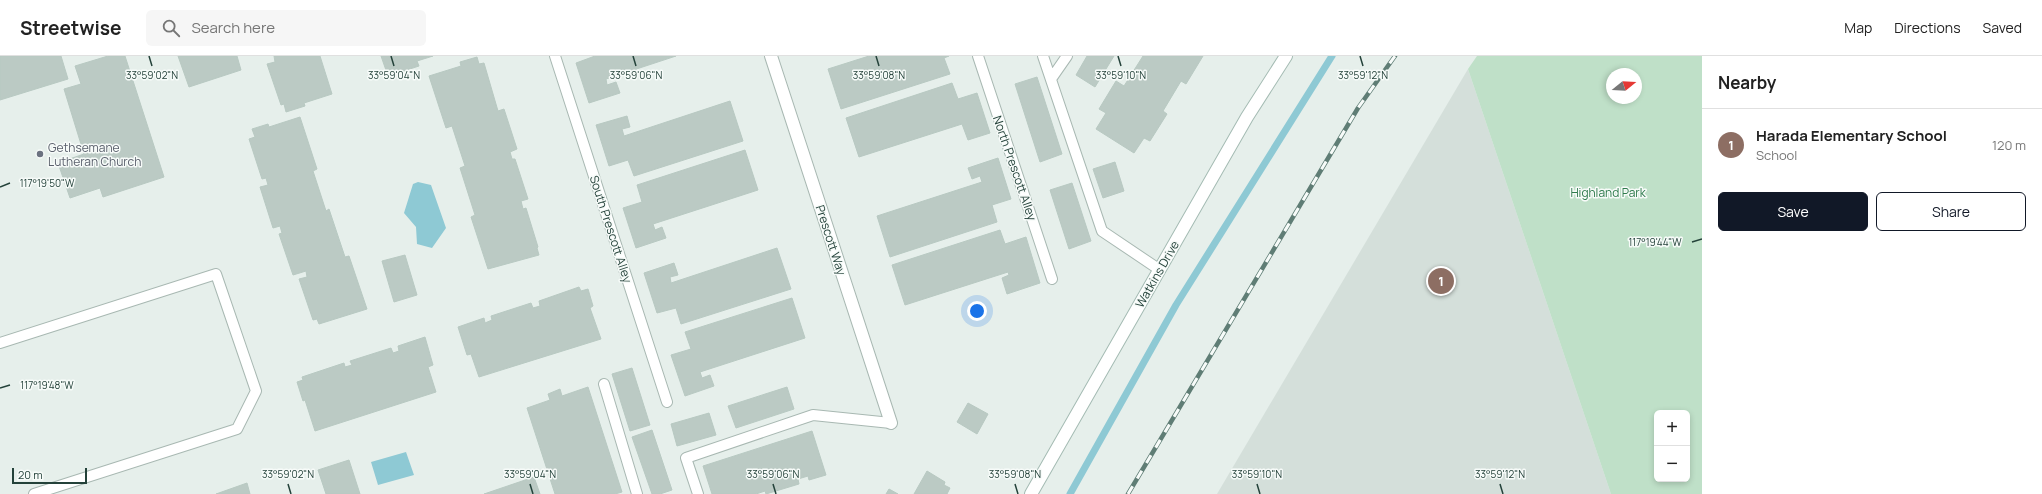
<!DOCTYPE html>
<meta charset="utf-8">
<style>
body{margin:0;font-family:Manrope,sans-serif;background:#f6f6f6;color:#222}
.controls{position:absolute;right:12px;bottom:12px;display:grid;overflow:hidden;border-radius:6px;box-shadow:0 2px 6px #0003}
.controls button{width:36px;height:36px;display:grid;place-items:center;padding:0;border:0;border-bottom:1px solid #e0e0e0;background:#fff;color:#222;font:20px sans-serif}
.compass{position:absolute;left:1606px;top:12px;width:36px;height:36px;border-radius:50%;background:#fff;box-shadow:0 2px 6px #0003;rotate:72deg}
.scale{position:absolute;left:12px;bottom:10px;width:75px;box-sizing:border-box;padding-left:4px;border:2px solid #24423a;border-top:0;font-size:11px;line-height:14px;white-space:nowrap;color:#24423a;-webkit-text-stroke:3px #f7fbf9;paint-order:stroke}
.you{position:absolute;left:977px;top:255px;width:14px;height:14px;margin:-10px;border:3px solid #fff;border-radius:50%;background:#1a73e8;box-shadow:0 0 0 6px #1a73e833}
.badge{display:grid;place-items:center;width:26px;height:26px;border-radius:50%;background:#111827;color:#fff;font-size:13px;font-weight:700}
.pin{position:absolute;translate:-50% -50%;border:2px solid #fff;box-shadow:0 1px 4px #0006}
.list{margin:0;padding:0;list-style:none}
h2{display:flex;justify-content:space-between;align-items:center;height:52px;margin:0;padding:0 16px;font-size:17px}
h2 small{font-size:13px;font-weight:400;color:#767676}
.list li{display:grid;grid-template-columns:26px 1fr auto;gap:12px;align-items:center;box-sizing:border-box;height:72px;padding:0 16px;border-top:1px solid #e0e0e0}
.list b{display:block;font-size:15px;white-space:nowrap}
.list p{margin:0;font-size:13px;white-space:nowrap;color:#767676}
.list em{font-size:13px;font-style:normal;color:#767676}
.actions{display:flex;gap:8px;padding:12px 16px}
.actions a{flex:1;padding:9px 0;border:1px solid #111827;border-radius:6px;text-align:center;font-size:14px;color:#111827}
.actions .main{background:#111827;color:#fff}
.icon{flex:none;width:22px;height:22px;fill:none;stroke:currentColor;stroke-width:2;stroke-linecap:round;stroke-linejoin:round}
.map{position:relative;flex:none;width:1702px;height:438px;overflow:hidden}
header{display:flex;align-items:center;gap:24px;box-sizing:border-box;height:56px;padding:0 20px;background:#fff;border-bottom:1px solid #e0e0e0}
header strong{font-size:19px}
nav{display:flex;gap:22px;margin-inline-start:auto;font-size:14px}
.search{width:280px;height:36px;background:#f6f6f6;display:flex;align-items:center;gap:10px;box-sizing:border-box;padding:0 14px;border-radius:6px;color:#767676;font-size:15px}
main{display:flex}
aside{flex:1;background:#fff}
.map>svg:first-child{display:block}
.built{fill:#d4dfda}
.green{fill:#bfe0c8;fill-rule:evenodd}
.water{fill:#8ec9d4}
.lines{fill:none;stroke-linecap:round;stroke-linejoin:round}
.stream{stroke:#8ec9d4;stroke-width:7}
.building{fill:#bbcac4;stroke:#b8c9c2}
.lane-casing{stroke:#a8b8b2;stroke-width:12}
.street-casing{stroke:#a8b8b2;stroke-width:14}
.secondary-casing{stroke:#a4bbb3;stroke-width:14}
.lane{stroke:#fff;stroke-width:10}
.street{stroke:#fff;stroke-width:12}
.secondary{stroke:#fff;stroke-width:12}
.rail-casing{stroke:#5f7d75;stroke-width:4.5}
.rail{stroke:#f7fbf9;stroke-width:3;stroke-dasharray:9;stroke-linecap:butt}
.ticks{fill:none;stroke:#24423a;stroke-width:1.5}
.worship-dot{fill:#6b7280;stroke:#f7fbf9;stroke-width:1.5}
.labels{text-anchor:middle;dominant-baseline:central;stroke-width:3;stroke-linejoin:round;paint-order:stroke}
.worship-label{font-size:12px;fill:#5b616d;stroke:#f7fbf9;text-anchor:start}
.street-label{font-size:12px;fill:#24423a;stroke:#f7fbf9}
.park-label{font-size:12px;fill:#2d7a4b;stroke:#f7fbf9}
.ticks-label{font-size:10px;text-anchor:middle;fill:#24423a;stroke:#f7fbf9;stroke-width:3;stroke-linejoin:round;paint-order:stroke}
</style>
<header>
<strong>Streetwise</strong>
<div class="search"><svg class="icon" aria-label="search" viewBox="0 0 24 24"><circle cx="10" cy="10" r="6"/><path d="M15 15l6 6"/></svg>Search here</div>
<nav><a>Map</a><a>Directions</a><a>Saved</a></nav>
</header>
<main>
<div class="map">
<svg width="1702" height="438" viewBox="0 0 1702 438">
<rect width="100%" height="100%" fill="#e6efeb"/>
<path class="built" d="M1468,13L1611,438H1217Z"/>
<path class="green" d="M1477,0H1702V438H1611L1468,13ZM1612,18H1636V42H1612ZM1657,357H1687V423H1657Z"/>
<path class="water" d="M418,126L431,129L446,172L432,192L417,188L416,171L404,157L413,128Z
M406,396L414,419L378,429L371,406Z"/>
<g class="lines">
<path class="stream" d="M1070,438L1176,249L1332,0"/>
</g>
<path class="building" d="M0,0H61L68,23L0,44Z
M108,0H125L164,121L103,141L100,132L70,142L58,107L84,98L64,33L81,28L75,10Z
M178,0H237L241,14L189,31Z
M274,0H320L332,38L304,47L305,50L286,56L284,48L281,49L267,8L275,6Z
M381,0H433L417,5L419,10L388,20Z
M595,0H676L606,23L607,29L616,26L620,37L589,47L576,7Z
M869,0H949L944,2L950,18L841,53L828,13Z
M1087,0H1114L1095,31L1076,19Z
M1143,0H1203L1186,28L1181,25L1163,55L1167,58L1150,85L1144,82L1134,97L1096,73L1106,57L1099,53L1116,25L1124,30Z
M477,1L479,8L484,7L498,55L504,53L517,93L510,96L512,103H515L528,143L521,145L523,153L526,152L538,191L537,192L539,199L488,213L471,161L475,159L460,112L465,110L452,70L446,72L429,20L461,10L460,6Z
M1037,21L1062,98L1040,106L1015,28Z
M952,27L958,43L977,37L990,77L968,84L962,68L859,101L846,62Z
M730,45L743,85L634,120L628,104L609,110L596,69L627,60L630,71L622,73L624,80Z
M300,61L317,113L313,115L326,155L329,153L345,201L349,200L367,253L319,268L317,263L313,264L299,223L307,221L306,215L293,219L279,178L282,177L280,170L273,172L260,131L268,129L266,122L262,123L249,83L255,81L252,73L268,68L269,71Z
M745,94L758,134L653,168L655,174L662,171L666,182L636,192L623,152L642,146L637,129Z
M998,102L1011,143L992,149L997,166L890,201L877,160L982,126L980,120L972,123L968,112Z
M1115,106L1124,135L1103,142L1093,113Z
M1072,127L1091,185L1069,193L1050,134Z
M1000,174L1005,188L1026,181L1040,227L1007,238L1002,222L1009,219L1008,216L905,249L892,209Z
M777,192L791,233L681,268L676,252L657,257L644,217L674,207L678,219L670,221L671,227Z
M405,199L417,239L394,246L382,205Z
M579,231L581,235L588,233L593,250L590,252L601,283L479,321L471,298L467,299L458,271L484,262L485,267L492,264L491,260L531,247L533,252L540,250L539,245Z
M792,242L805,282L700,316L702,322L710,319L714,330L685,340L671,299L691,293L685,276Z
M425,281L433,309L428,311L436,336L315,375L305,344L303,345L297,326L303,324L302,321L344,307L345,311L352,309L350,305L391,292L393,297L399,295L398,290Z
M632,312L650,369L630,375L612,318Z
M588,331L622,436L615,438H555L527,352L550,344L548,338L560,333L562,340Z
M787,331L794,353L736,372L728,350Z
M968,347L988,358L977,378L957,366Z
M709,357L716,379L677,390L671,368Z
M652,374L672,434L660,438H652L632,381Z
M812,375L826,419L809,424L808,420L798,423L799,428L766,438L765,435L756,438H712L703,410Z
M349,404L360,438H326L318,414Z
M927,415L945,426L944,429L950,432L947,438H914Z
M534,421L540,438H484Z
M247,427L250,438H216Z
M889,433L898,438H886Z"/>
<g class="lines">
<defs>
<path id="lane" d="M555,0L667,346
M978,0L1052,223
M1043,0L1102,175L1160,214
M1051,23L1067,0
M0,287L216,218L256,335L237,373L34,438
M604,328L637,438
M698,438L686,402L813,359L891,367"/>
<path id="street" d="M771,0L891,367"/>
<path id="secondary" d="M1031,438L1247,61L1286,0"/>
</defs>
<use href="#lane" class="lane-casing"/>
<use href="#street" class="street-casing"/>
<use href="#secondary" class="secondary-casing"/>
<use href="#lane" class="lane"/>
<use href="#street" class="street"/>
<use href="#secondary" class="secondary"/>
<defs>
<path id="rail" d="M1128,438L1358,52L1395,0"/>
</defs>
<use href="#rail" class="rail-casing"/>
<use href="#rail" class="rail"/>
</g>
<path class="ticks" d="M149,0L152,10M391,0L394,10M633,0L636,10M876,0L879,10M1118,0L1121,10M1360,0L1363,10M0,131L10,127M1692,186L1702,183M0,332L10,329M288,428L291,438M530,428L533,438M773,428L776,438M1015,428L1018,438M1257,428L1260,438M1500,428L1503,438"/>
<circle class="worship-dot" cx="40" cy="98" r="4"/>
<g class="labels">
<g class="worship-label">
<text x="48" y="91">Gethsemane<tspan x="48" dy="14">Lutheran Church</tspan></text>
</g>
<g class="street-label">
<text transform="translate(1015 112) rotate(71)">North Prescott Alley</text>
<text transform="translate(611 173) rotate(72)">South Prescott Alley</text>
<text transform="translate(831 184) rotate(72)">Prescott Way</text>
<text transform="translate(1157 218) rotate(-60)">Watkins Drive</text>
</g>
<g class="park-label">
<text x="1608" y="136">Highland Park</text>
</g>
</g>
<g class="ticks-label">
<text x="152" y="23">33°59'02"N</text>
<text x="394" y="23">33°59'04"N</text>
<text x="636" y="23">33°59'06"N</text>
<text x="879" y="23">33°59'08"N</text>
<text x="1121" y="23">33°59'10"N</text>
<text x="1363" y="23">33°59'12"N</text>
<text x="47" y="131">117°19'50"W</text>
<text x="1655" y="190">117°19'44"W</text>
<text x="47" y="333">117°19'48"W</text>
<text x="288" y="422">33°59'02"N</text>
<text x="530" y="422">33°59'04"N</text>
<text x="773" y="422">33°59'06"N</text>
<text x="1015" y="422">33°59'08"N</text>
<text x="1257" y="422">33°59'10"N</text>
<text x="1500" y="422">33°59'12"N</text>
</g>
</svg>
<div class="controls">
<button>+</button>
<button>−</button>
</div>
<svg class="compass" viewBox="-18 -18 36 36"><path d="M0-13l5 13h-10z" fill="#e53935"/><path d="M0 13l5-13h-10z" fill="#767676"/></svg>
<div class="scale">20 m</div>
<div class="you"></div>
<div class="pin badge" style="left:1441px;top:225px;background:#8d6e63">1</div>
</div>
<aside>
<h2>Nearby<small></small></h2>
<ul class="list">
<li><span class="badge" style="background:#8d6e63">1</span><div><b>Harada Elementary School</b><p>School</p></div><em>120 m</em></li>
</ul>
<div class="actions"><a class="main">Save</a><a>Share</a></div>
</aside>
</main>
